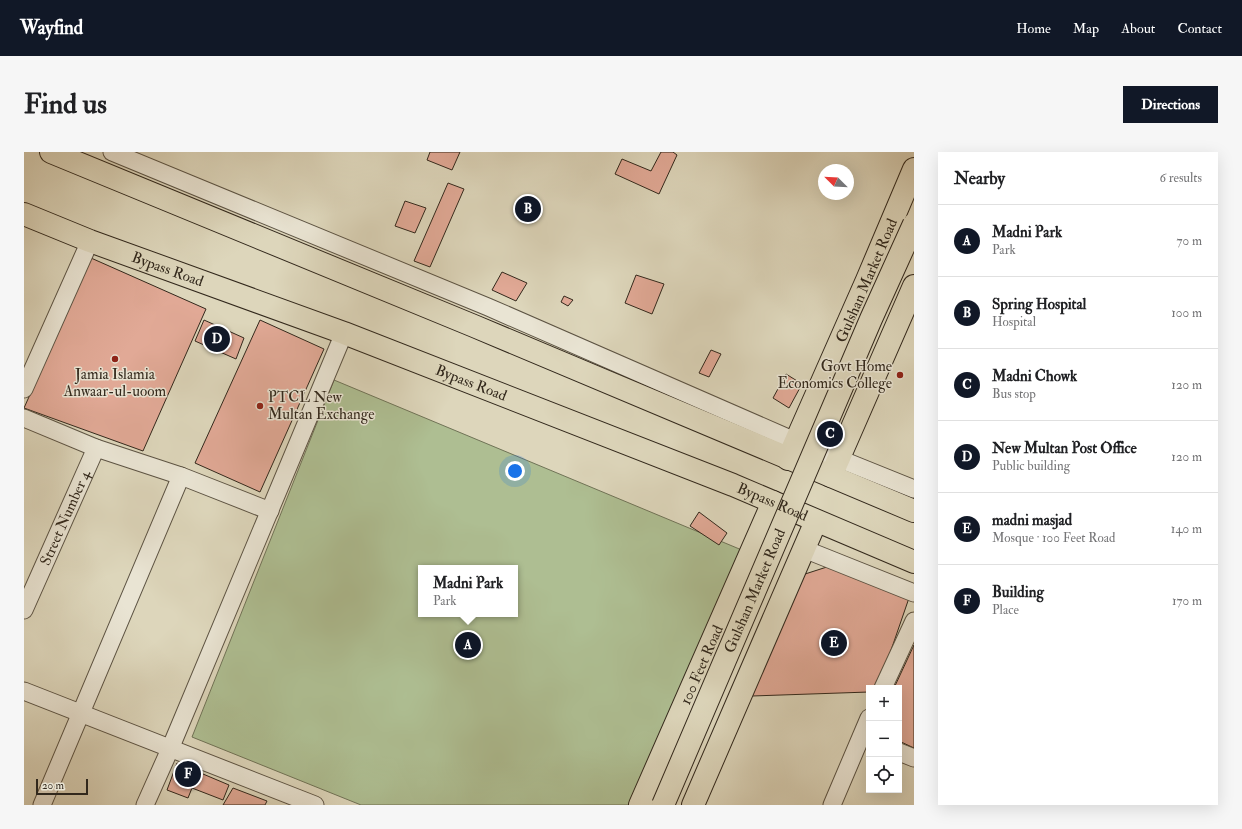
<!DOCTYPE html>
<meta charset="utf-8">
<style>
body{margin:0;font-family:"IM FELL Double Pica",serif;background:#f6f6f6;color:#202124}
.controls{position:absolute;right:12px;bottom:12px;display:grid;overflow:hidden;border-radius:0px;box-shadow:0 4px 16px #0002}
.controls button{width:36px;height:36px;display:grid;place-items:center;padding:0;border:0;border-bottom:1px solid #e0e0e0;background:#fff;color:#202124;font:20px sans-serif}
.compass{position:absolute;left:794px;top:12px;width:36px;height:36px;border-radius:50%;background:#fff;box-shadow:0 4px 16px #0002;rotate:294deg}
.scale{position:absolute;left:12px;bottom:10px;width:52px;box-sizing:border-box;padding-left:4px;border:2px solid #32281c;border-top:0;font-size:11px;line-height:14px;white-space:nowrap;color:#32281c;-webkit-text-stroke:3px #e9e4d3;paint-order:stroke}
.you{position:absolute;left:491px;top:319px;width:14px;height:14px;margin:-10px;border:3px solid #fff;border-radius:50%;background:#1a73e8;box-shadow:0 0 0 6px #1a73e833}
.badge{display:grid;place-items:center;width:26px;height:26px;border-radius:50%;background:#111827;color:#fff;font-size:13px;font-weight:700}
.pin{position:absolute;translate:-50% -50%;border:2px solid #fff;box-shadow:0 1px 4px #0006}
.popup{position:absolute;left:394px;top:413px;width:100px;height:52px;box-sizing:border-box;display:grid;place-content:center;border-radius:0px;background:#fff;filter:drop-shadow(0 1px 3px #0005);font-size:13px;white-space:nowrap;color:#757577}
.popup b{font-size:15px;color:#202124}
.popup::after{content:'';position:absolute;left:50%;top:100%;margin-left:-8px;border:8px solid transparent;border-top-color:#fff}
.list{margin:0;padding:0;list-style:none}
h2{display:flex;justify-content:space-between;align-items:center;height:52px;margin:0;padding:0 16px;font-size:17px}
h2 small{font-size:13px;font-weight:400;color:#757577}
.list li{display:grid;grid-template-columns:26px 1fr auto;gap:12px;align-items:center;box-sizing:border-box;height:72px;padding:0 16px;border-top:1px solid #e0e0e0}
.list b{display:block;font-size:15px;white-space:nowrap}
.list p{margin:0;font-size:13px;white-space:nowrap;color:#757577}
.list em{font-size:13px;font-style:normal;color:#757577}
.icon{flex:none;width:22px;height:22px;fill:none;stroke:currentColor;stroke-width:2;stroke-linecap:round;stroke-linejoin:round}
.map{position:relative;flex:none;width:890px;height:653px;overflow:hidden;border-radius:0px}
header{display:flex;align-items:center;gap:24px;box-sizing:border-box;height:56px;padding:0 20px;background:#111827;color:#fff}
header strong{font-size:19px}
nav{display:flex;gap:22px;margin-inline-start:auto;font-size:14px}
.intro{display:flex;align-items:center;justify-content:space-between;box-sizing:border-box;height:96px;padding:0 24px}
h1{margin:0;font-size:28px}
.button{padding:10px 18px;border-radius:0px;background:#111827;color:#fff;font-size:14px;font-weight:700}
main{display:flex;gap:24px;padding:0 24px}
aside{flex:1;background:#fff;border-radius:0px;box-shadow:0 4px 16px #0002}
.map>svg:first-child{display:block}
.green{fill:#aebe92;stroke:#707357;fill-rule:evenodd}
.building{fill:#e1a996;stroke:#32281c}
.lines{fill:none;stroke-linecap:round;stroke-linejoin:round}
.minor-casing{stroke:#5d5444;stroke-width:19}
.major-casing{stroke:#32281c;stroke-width:24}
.minor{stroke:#e9e4d3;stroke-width:17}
.major{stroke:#ddd6bb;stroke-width:22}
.major-bridge-casing{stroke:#32281c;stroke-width:24;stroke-linecap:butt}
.major-bridge{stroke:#ddd6bb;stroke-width:22}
.poi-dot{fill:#8f2418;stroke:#e9e4d3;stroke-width:1.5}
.labels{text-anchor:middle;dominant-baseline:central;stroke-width:3;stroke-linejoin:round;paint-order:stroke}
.street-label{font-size:15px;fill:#32281c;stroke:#e9e4d3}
.poi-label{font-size:15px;fill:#32281c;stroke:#e9e4d3;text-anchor:end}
</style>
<header>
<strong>Wayfind</strong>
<nav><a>Home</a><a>Map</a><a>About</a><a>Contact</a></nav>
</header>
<div class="intro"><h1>Find us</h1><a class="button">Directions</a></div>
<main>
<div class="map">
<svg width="890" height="653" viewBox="0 0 890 653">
<rect width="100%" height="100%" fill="#ddd6bb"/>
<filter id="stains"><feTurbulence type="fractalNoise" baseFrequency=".005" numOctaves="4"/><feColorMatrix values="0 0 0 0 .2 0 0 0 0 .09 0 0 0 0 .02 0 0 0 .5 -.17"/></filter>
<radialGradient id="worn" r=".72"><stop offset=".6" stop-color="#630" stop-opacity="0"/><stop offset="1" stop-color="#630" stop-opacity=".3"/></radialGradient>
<path class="green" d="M310,228L725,401L613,653H337L168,585ZM397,416H491V462H397Z"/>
<path class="building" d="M406,0H436L428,18L403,8Z
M637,0H649L653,3L635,42L591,22L598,7L627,19Z
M424,31L440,37L406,115L390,109Z
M381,49L402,56L391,81L371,74Z
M67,106L182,157L119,299L0,256Z
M478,120L503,131L492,149L468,138Z
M612,123L640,132L628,162L601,151Z
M540,144L549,148L544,154L537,150Z
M180,168L220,186L212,207L171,189Z
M236,168L300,197L236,340L171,311Z
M687,198L697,202L685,225L675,221Z
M762,222L778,232L765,256L749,246Z
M675,360L703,381L695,393L666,374Z
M809,413L885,446L854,536H845V540L728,544L778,423Z
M890,493V596L875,589V536H870Z
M153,611L205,633L199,648L168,636L164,646L143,638Z
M209,636L243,649L241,653H199Z"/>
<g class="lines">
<defs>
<g id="minor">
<path d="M88,0L464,155L771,289L890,337"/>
<path d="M0,237L66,89"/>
<path d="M0,266L72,296L157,324L246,359"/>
<path d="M780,397L890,441"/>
<path id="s1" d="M0,458L72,296"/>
<path d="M859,536L890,469"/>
<path d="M0,539L291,653"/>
<path d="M875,600L890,606"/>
<path d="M18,653L157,324"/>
<path d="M121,653L146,597L320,181"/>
<path d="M808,653L845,566"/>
</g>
<g id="major">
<path d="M27,0L450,174L890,359"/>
<path id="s2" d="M0,62L66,89L320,181L709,333L890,410"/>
<path id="s3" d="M764,307L843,128L890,17"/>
<path d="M807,324L890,134"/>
<path id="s4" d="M616,653L749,350"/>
<path d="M669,653L792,369"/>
</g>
</defs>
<use href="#minor" class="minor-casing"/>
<use href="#major" class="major-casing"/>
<use href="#minor" class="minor"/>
<use href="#major" class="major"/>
<defs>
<g id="major-bridge">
<path id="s5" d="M639,653L847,167L890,72"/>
</g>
</defs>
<use href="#major-bridge" class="major-bridge-casing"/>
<use href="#major-bridge" class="major-bridge"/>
</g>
<g class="poi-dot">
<circle cx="91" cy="207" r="4"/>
<circle cx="876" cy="223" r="4"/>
<circle cx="236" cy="254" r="4"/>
</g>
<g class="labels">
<g class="street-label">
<text stroke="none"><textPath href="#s2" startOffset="154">Bypass Road</textPath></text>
<text stroke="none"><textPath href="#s3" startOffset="195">Gulshan Market Road</textPath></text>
<text stroke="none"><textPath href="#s2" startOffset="478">Bypass Road</textPath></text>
<text stroke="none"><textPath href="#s2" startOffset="802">Bypass Road</textPath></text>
<text stroke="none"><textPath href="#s1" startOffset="101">Street Number 4</textPath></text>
<text stroke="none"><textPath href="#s5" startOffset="233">Gulshan Market Road</textPath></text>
<text stroke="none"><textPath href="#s4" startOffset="153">100 Feet Road</textPath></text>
</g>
<g class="poi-label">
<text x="868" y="214">Govt Home<tspan x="868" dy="17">Economics College</tspan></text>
<text x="91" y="222" text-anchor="middle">Jamia Islamia<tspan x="91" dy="17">Anwaar-ul-uoom</tspan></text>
<text x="244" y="245" text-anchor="start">PTCL New<tspan x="244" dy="17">Multan Exchange</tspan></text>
</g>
</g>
<rect width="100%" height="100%" filter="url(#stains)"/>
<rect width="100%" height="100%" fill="url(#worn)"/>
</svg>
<div class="controls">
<button>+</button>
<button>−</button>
<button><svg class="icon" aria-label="locate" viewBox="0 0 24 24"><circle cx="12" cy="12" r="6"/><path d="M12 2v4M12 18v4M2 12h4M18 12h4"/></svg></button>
</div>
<svg class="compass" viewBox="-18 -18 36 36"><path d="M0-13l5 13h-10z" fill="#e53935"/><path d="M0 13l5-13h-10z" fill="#757577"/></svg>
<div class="scale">20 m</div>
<div class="you"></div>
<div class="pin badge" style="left:444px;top:493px">A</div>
<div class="popup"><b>Madni Park</b>Park</div>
<div class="pin badge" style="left:504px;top:57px">B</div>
<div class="pin badge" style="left:806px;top:282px">C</div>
<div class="pin badge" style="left:193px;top:187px">D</div>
<div class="pin badge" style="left:810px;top:491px">E</div>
<div class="pin badge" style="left:164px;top:622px">F</div>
</div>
<aside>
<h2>Nearby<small>6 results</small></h2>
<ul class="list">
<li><span class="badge">A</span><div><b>Madni Park</b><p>Park</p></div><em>70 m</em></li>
<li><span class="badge">B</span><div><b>Spring Hospital</b><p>Hospital</p></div><em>100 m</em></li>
<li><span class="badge">C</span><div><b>Madni Chowk</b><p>Bus stop</p></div><em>120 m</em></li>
<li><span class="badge">D</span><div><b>New Multan Post Office</b><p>Public building</p></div><em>120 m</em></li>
<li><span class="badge">E</span><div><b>madni masjad</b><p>Mosque · 100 Feet Road</p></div><em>140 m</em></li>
<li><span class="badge">F</span><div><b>Building</b><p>Place</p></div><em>170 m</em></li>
</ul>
</aside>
</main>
